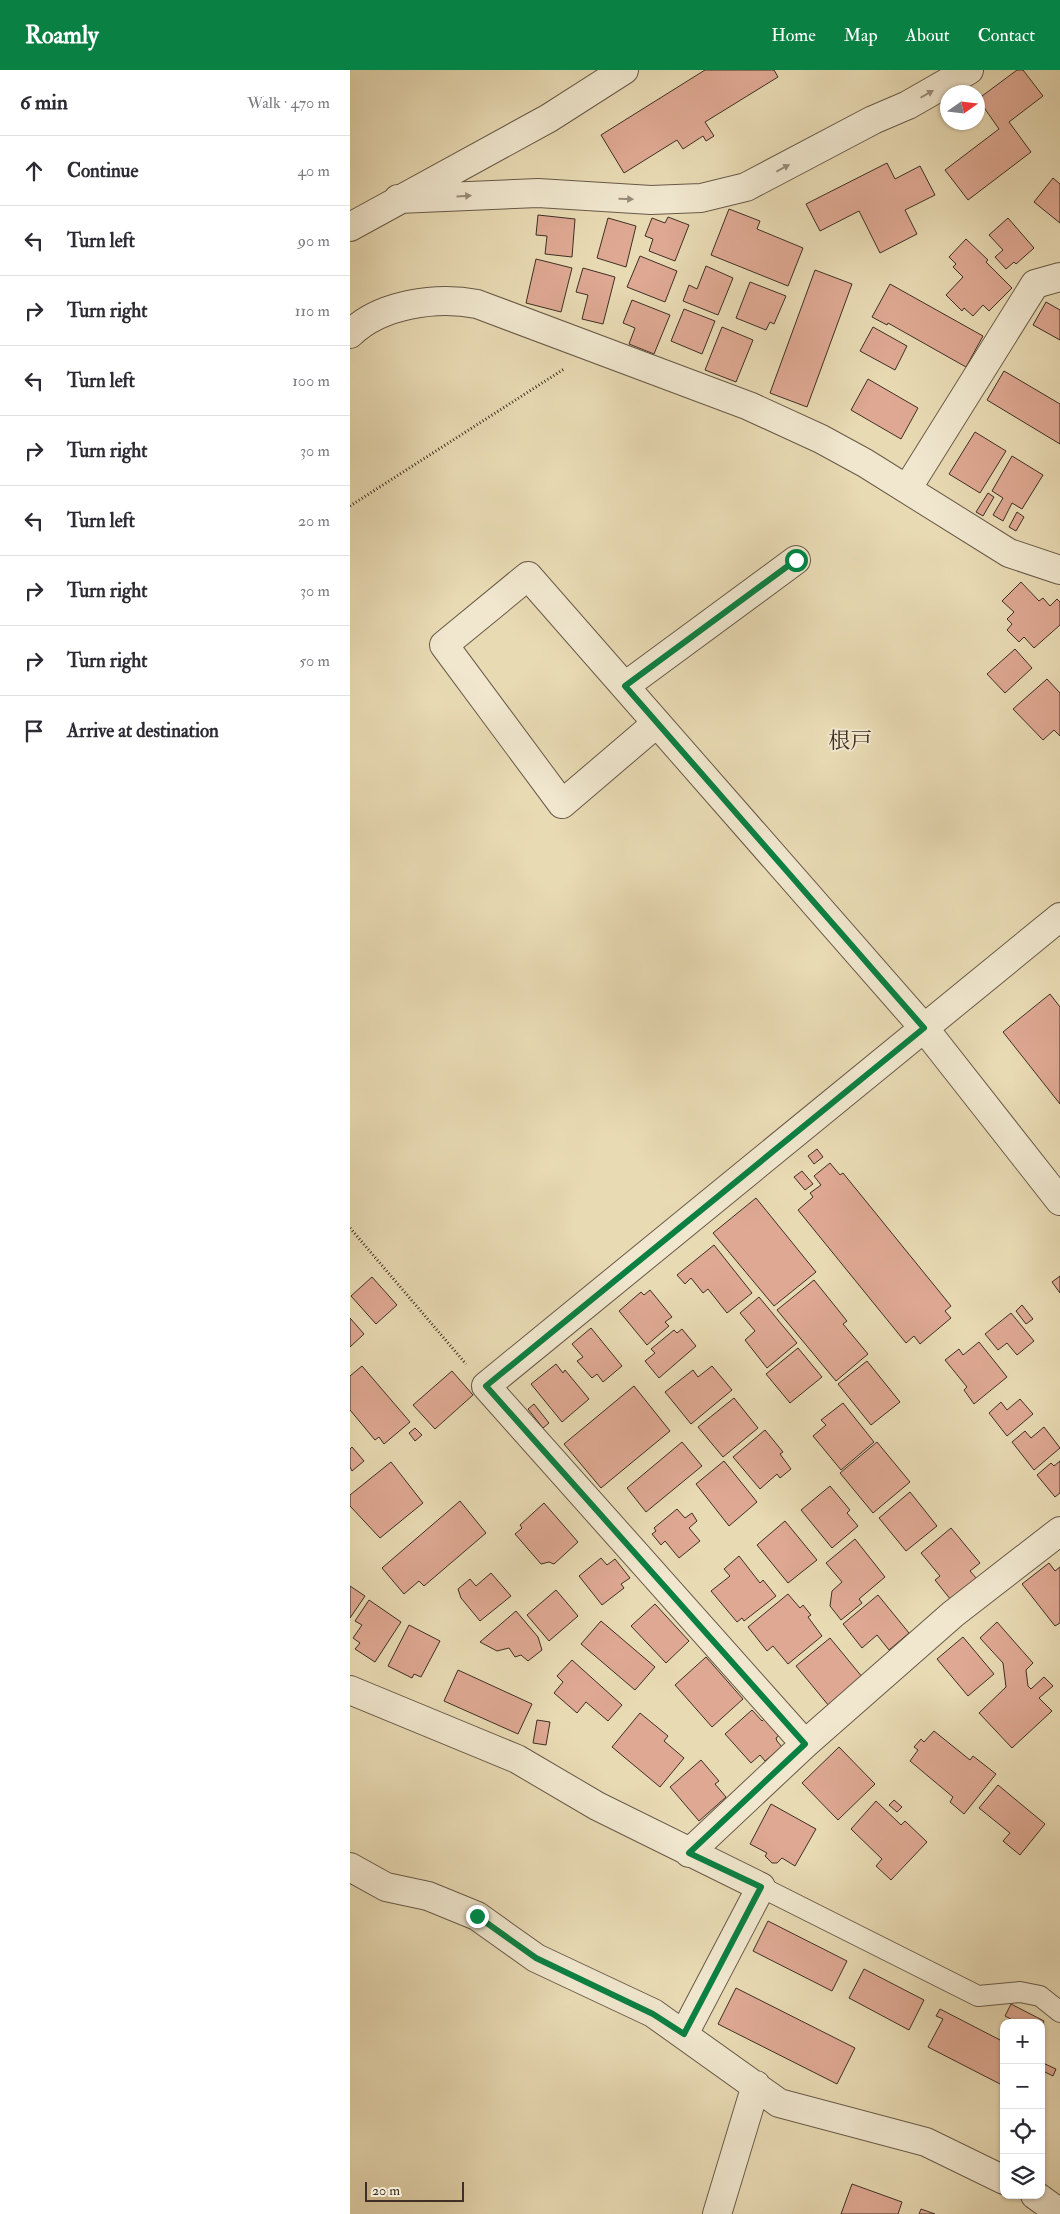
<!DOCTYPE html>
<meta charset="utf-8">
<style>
body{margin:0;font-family:"IM FELL Double Pica","Noto Serif JP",serif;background:#f7f7f7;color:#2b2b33}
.controls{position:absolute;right:15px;bottom:15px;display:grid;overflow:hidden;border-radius:10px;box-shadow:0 1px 4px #0004}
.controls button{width:45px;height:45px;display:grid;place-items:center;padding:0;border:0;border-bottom:1px solid #e1e1e2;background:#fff;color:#2b2b33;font:25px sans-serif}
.compass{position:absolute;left:590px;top:15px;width:45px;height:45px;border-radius:50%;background:#fff;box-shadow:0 1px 4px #0004;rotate:76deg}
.scale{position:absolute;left:15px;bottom:12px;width:99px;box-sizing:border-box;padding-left:5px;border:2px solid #3f2f26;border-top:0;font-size:14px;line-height:18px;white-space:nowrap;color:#3f2f26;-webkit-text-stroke:4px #f0e7ce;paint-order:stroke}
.stop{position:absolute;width:15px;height:15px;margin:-11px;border:4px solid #0b8043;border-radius:50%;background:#fff}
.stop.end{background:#0b8043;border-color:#fff;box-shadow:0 1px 5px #0008}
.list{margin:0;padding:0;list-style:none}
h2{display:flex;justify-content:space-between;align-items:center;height:65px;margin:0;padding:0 20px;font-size:21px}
h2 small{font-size:16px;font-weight:400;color:#7c7c81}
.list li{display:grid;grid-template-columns:32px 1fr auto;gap:15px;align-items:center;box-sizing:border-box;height:70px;padding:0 20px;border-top:1px solid #e1e1e2}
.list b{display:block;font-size:19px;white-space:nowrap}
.list em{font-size:16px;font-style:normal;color:#7c7c81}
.icon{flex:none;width:28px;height:28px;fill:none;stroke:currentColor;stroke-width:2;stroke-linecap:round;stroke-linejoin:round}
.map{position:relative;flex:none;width:710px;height:2144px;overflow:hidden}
header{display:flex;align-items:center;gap:30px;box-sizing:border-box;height:70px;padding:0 25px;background:#0b8043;color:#fff}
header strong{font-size:24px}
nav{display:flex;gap:28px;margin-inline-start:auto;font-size:18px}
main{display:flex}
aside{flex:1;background:#fff}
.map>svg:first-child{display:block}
.building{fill:#dea892;stroke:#3f2f26}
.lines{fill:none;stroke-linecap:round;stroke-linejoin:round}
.service-casing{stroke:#695a49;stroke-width:22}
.minor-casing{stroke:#695a49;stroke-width:30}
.path{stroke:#3f2f26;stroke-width:3;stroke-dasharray:1 2.5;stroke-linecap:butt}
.service{stroke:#f0e7ce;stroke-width:20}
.minor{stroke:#f0e7ce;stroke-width:28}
.oneway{fill:#988b7a}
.route{stroke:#0b8043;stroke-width:6}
.labels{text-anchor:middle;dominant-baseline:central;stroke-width:4;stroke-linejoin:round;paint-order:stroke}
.neighbourhood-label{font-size:22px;fill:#3f2f26;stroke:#f0e7ce}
</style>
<header>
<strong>Roamly</strong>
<nav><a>Home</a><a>Map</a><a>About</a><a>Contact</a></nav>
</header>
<main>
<aside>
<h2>6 min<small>Walk · 470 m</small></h2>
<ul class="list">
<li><svg class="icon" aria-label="ahead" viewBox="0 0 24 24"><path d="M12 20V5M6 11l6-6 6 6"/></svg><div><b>Continue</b></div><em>40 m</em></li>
<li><svg class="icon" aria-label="left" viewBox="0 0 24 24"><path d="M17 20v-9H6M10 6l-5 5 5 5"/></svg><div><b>Turn left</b></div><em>90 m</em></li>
<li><svg class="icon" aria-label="right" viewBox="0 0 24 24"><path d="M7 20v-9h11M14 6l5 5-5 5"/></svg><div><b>Turn right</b></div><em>110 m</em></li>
<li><svg class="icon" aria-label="left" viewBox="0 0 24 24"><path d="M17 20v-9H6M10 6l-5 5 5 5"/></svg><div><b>Turn left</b></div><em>100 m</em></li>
<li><svg class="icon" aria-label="right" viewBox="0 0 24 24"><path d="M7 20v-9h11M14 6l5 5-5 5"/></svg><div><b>Turn right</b></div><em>30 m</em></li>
<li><svg class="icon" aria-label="left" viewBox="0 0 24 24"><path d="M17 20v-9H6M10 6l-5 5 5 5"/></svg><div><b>Turn left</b></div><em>20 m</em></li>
<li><svg class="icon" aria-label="right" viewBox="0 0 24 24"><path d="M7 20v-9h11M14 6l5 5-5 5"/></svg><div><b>Turn right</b></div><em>30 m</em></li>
<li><svg class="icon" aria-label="right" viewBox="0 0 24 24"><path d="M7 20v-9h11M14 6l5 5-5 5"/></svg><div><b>Turn right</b></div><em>50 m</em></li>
<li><svg class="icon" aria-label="arrive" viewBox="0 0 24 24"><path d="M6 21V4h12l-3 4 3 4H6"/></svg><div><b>Arrive at destination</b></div></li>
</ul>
</aside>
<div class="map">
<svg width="710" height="2144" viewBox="0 0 710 2144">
<rect width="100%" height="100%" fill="#e8dab3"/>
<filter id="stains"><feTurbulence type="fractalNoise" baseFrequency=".004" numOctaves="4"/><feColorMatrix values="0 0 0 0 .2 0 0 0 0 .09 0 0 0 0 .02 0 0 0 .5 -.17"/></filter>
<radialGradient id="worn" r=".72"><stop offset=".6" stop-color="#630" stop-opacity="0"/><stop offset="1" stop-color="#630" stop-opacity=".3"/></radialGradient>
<path class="building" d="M355,0H424L428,7L355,52L364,66L356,71L353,66L333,79L327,70L274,103L251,65Z
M667,0H673L693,26L659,52L681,82L618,130L595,100L649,59L628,29Z
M537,93L545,109L570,96L585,125L555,140L567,164L530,183L509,141L470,161L456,134Z
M703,108L710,114V153L684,132Z
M379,139L410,151L407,159L453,178L438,216L361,185Z
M188,145L225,149L222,187L195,184L197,166L186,165Z
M318,147L339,155L325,191L299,181L303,169L295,166L302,148L315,153Z
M258,148L286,156L276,197L247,188Z
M658,148L684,178L666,194L664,192L656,199L645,187L653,180L639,165Z
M616,169L638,190L636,192L662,218L639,241L633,235L623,246L614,238L612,241L596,225L613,207L603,197L606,194L599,187Z
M290,186L327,201L315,232L277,217Z
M186,189L222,198L211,242L176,233Z
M356,196L383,208L368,245L333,231L339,215L347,219Z
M233,198L265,207L253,254L232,249L238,225L226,222Z
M465,200L502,214L457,337L420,323Z
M400,212L436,226L424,254L420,252L416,260L386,248Z
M540,214L633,266L616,297L538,253L537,255L522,247Z
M282,230L320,245L304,284L279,274L285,258L273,253Z
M696,232L710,240V270L683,255Z
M334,239L365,251L352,284L321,271Z
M372,257L403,270L386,312L355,300Z
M523,257L557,276L545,300L510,281Z
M654,301L710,334V374L637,330Z
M518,309L568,338L551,369L501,340Z
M625,362L656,381L630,423L599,404Z
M662,386L693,405L672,439L662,433L653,451L643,445L653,428L642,421Z
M638,423L644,427L633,446L626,442Z
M667,442L674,447L666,461L659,457Z
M671,512L689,531L693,528L700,536L707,529L710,532V555L684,578L674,567L669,572L657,560L662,554L657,549L664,542L652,531Z
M665,579L682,598L655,623L637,604Z
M697,609L710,623V666L704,660L693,670L663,639Z
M700,924L710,937V1034L653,962Z
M467,1079L473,1087L464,1094L458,1086Z
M480,1093L490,1105L493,1103L601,1236L595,1241L601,1248L570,1274L564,1266L556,1273L448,1140L463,1127L460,1123L471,1115L464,1106Z
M452,1101L463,1114L455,1120L444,1107Z
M406,1128L466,1202L424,1236L363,1163Z
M364,1175L402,1223L377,1243L358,1219L353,1223L341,1208L335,1214L327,1205Z
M710,1206V1223L702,1212Z
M22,1207L47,1235L26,1254L1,1226Z
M464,1210L497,1251L493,1254L518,1284L486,1311L427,1240Z
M300,1220L322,1247L315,1252L319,1256L297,1275L269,1241L291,1222L294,1225Z
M409,1227L447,1273L417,1298L395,1270L405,1261L390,1243Z
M672,1235L683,1249L676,1254L666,1241Z
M661,1243L684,1271L667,1285L657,1273L648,1280L635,1264Z
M0,1248L14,1264L0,1277Z
M241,1258L272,1296L253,1312L247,1304L242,1308L227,1291L233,1287L222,1274Z
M332,1259L346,1276L309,1308L295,1291L305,1283L301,1279L324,1260L327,1263Z
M629,1272L657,1307L624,1334L614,1320L617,1317L595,1290L609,1279L613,1285Z
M448,1278L472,1307L440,1333L416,1304Z
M517,1291L550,1332L521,1355L488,1314Z
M206,1294L213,1303L215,1300L239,1329L212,1352L181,1314Z
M12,1296L60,1352L34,1374L29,1367L25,1370L0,1340V1306Z
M362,1296L382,1320L341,1354L315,1322L343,1300L348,1307Z
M102,1301L123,1325L85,1359L63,1335Z
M284,1316L320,1361L251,1418L214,1374Z
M384,1328L408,1358L373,1387L348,1357Z
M670,1329L683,1344L657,1366L639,1343L651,1332L657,1340Z
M493,1333L524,1372L491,1400L463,1366L476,1355L471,1350Z
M184,1334L199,1353L193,1358L178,1339Z
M694,1357L710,1378L684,1400L662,1372L675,1361L681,1368Z
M65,1358L72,1365L65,1371L59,1363Z
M415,1360L433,1382L430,1384L441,1399L430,1408L427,1404L410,1419L383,1387Z
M332,1372L352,1396L296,1442L277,1418Z
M527,1372L560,1412L523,1443L490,1403Z
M2,1377L14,1391L2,1401L0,1397V1379Z
M374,1391L407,1432L379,1456L346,1414Z
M710,1391V1423L705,1427L687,1405L701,1393L704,1396Z
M41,1392L73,1433L30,1468L0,1436V1425Z
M480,1416L500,1440L497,1443L508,1456L482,1478L451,1440Z
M560,1422L587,1456L556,1481L529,1448Z
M110,1431L136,1463L74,1516L69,1511L54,1524L32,1498Z
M194,1433L228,1472L204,1494L199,1492L191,1494L165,1464L172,1458L170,1455Z
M327,1439L335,1448L342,1443L347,1451L339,1458L350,1471L329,1488L315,1471L311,1475L302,1464L306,1461L304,1458Z
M435,1451L467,1490L438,1513L407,1475Z
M601,1458L630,1493L620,1501L627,1509L601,1530L585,1510L590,1506L571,1483Z
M505,1469L535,1507L509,1529L512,1533L491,1550L480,1536L482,1521L492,1512L476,1493Z
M389,1486L410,1513L413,1510L426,1526L394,1551L392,1548L387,1552L361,1521L380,1506L374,1499Z
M251,1488L257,1495L265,1489L280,1508L271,1514L274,1518L252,1535L229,1506Z
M699,1493L705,1501L710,1497V1553L705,1556L672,1514Z
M141,1503L161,1526L130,1551L111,1528L108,1519L120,1509L126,1516Z
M0,1516L15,1526L0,1548Z
M206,1520L228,1546L199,1571L177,1545Z
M438,1524L450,1538L453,1535L461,1545L458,1547L472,1566L438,1594L423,1576L417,1581L398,1557Z
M528,1525L559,1563L539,1580L527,1565L512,1578L493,1554Z
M19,1530L51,1552L25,1592L5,1579L10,1573L3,1568L12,1555L5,1551Z
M305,1534L339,1571L316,1593L281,1556Z
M166,1541L188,1567L192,1580L178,1591L171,1585L165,1587L159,1578L147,1581L130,1572Z
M251,1551L305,1597L285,1620L231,1574Z
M647,1552L683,1593L676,1600L678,1616L681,1619L694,1607L703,1616L689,1628L702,1641L662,1678L629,1643L656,1617L653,1593L630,1568Z
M59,1555L90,1571L71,1607L64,1604L62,1608L38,1596Z
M613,1567L644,1604L618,1626L587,1589Z
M480,1568L513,1608L479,1636L446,1596Z
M356,1587L393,1629L362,1657L325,1615Z
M222,1590L272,1635L258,1651L236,1632L227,1643L204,1623L213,1612L207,1606Z
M108,1600L182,1634L168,1664L94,1631Z
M402,1640L412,1651L416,1647L431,1664L426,1668L427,1671L432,1677L415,1691L410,1685L401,1693L375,1664Z
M290,1643L318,1666L314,1671L334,1688L310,1717L262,1677Z
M187,1650L200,1652L196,1675L183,1673Z
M584,1661L620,1690L623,1686L646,1704L614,1744L600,1732L603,1727L560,1691L568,1680L564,1677L571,1669L574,1672Z
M489,1677L525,1714L488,1750L452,1713Z
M351,1690L369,1711L365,1714L376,1727L349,1751L320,1717Z
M648,1715L695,1754L670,1785L653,1771L660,1763L629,1738Z
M544,1730L552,1737L547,1742L539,1735Z
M526,1731L551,1755L555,1751L577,1772L541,1810L526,1796L532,1789L501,1759Z
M421,1734L466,1759L445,1796L432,1788L427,1793H422L415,1786L417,1783L400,1774Z
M418,1851L497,1891L482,1921L403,1881Z
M514,1899L574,1930L559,1960L499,1928Z
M386,1918L505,1978L487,2014L368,1954Z
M661,1934L694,1951L691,1957V1953H668L655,1946Z
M590,1939L654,1972V2016L578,1977L593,1949L586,1946Z
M691,1992L706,1999L703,2006L695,2002L691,2010Z
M502,2114L552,2132L548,2144H491Z
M571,2139L585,2144H569Z"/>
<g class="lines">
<defs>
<path id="service" d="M411,1817L628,1926L670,1922L690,1926L710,1942"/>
<path id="minor" d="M48,129L188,123L301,130L351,128L396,117L523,50L558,35L619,0
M0,157L199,48L274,0
M0,264C30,234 87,226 127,234L399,336L471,369L515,393L659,483L710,500
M557,419L685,214L710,207
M275,616L446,490
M307,653L212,734L94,575L178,506L574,958L710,1131
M710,847L136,1316L455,1674L603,1544L710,1461
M0,1620L167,1689L247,1736L411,1817L334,1964
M339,1783L455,1674
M0,1797L36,1817L78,1826L127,1846L186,1888L303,1943L429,2033L576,2072L654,2110
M685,2125L710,2143
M367,2144L406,2015"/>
</defs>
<use href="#service" class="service-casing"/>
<use href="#minor" class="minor-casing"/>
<path class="path" d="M0,436L214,299
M0,1158L116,1294"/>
<use href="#service" class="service"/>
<use href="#minor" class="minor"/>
</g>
<defs><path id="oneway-solid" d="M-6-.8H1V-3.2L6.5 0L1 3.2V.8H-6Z" transform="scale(1.25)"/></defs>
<g class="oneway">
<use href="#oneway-solid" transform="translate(577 24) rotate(-30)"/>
<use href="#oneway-solid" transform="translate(433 98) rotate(-28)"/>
<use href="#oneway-solid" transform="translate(114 126) rotate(-3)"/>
<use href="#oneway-solid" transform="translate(276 129) rotate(2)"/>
</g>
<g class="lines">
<path class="route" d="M127,1846L186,1888L303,1944L334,1964L411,1817L339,1783L455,1674L136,1316L574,958L275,616L446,490"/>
</g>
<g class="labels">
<g class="neighbourhood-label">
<text x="500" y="671">根戸</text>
</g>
</g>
<rect width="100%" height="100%" filter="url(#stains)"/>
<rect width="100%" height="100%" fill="url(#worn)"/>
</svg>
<div class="controls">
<button>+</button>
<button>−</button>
<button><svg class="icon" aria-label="locate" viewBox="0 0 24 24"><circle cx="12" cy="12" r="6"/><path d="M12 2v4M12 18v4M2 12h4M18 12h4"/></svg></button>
<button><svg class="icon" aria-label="layers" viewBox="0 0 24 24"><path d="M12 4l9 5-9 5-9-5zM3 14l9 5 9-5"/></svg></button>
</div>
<svg class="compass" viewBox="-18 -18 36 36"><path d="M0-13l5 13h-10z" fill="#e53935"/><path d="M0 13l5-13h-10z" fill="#7c7c81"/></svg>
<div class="scale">20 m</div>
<div class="stop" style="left:446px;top:490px"></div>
<div class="stop end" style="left:127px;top:1846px"></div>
</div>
</main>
